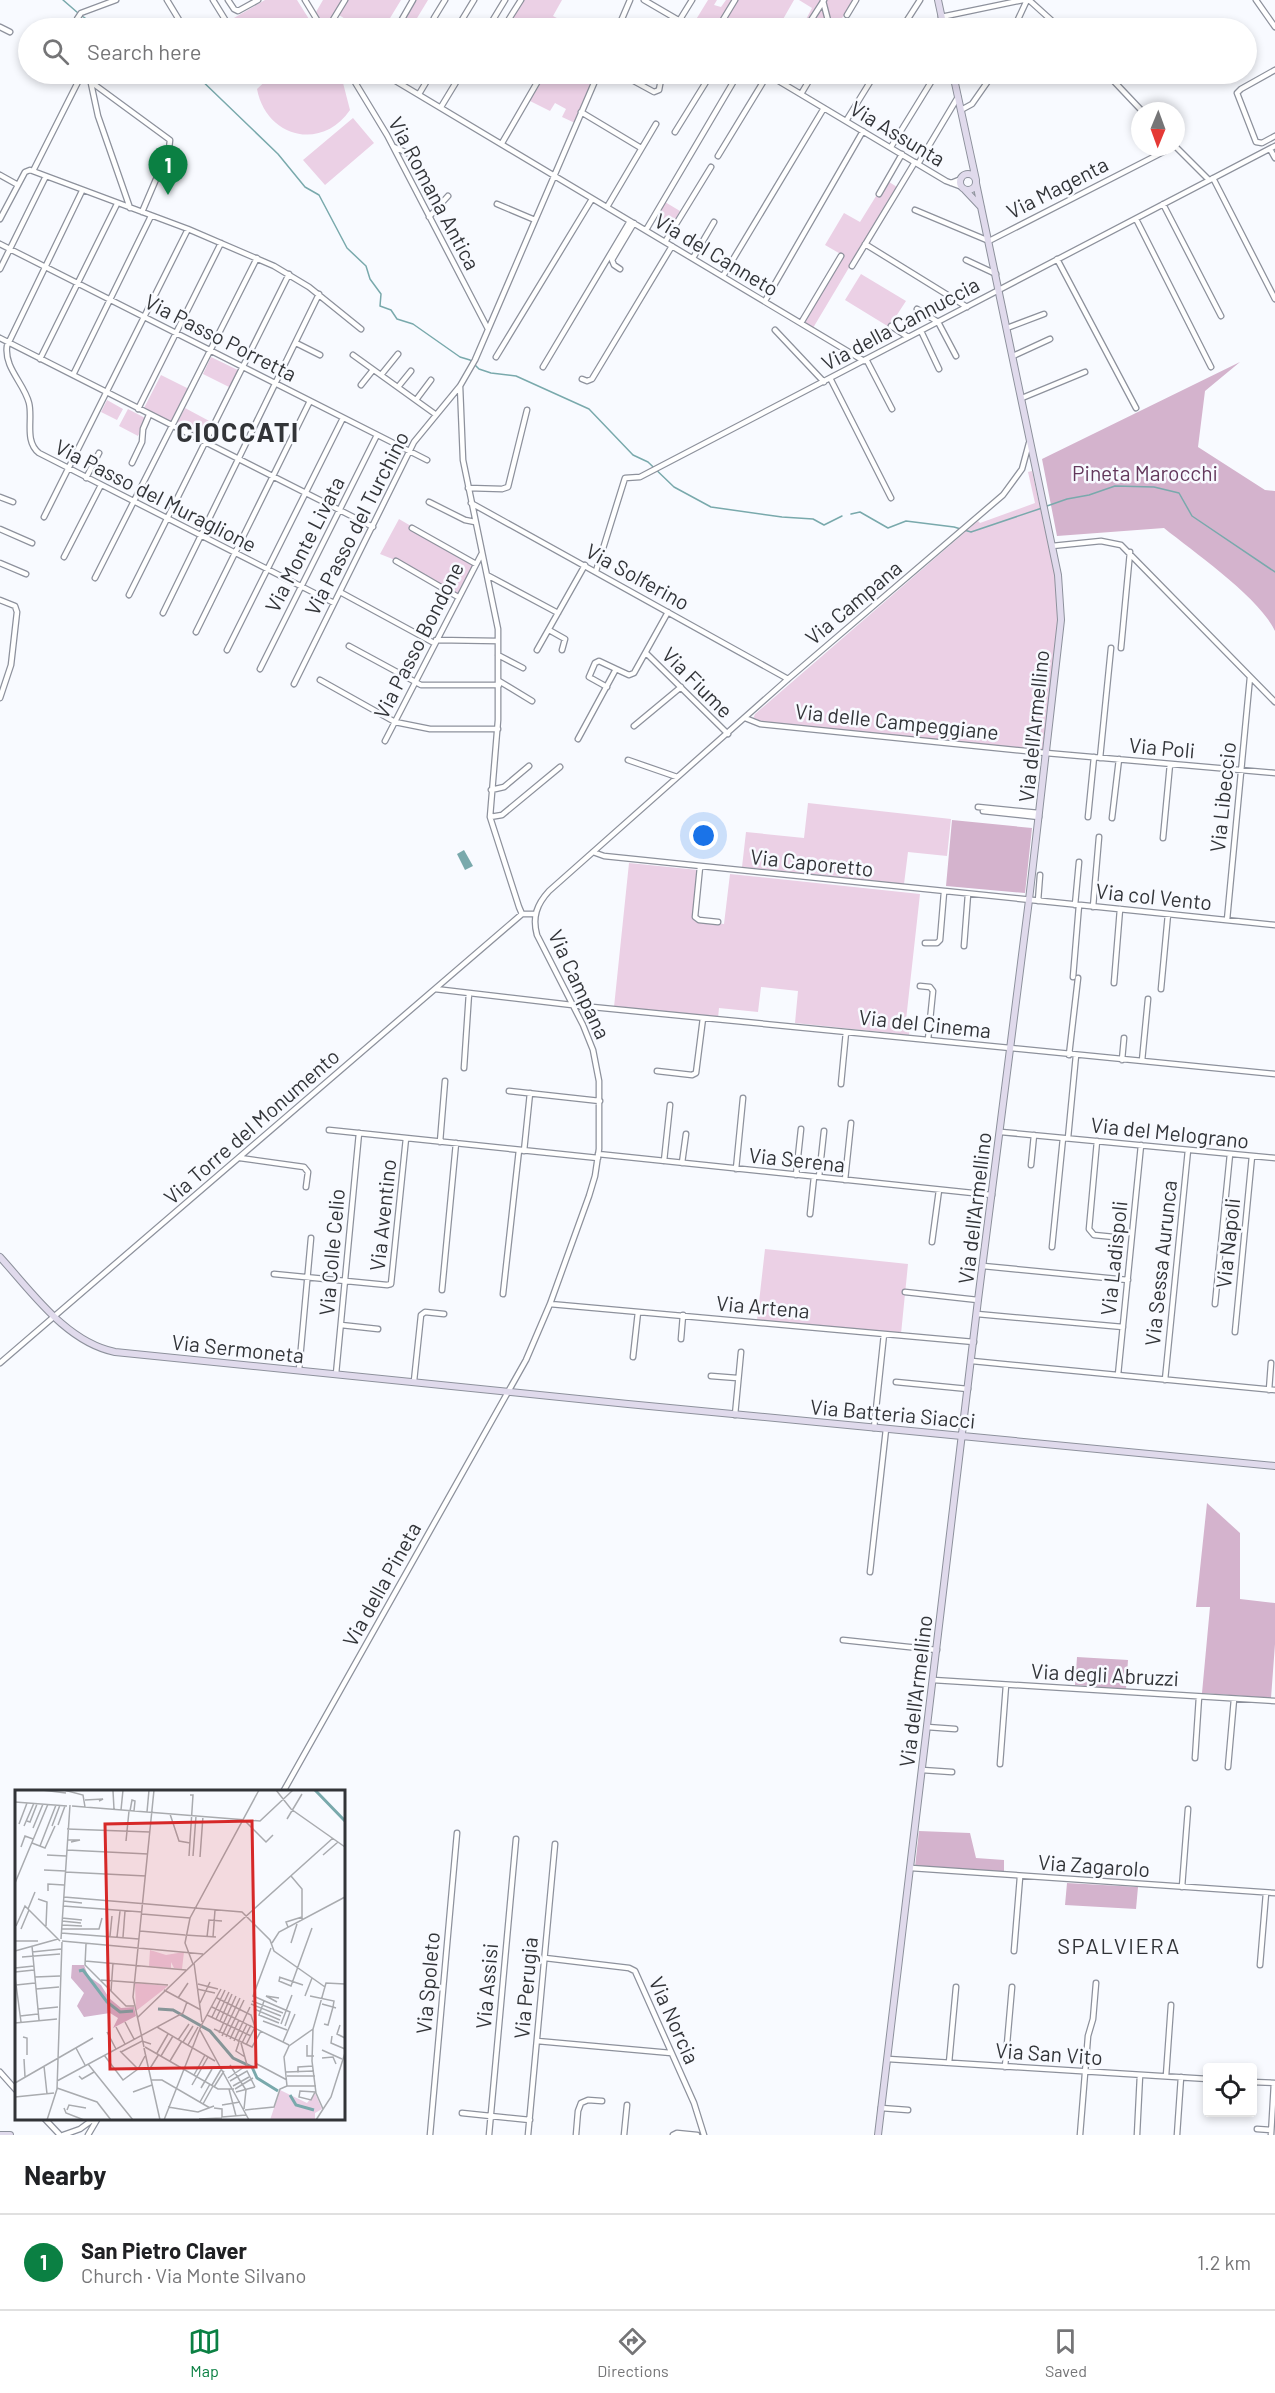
<!DOCTYPE html>
<meta charset="utf-8">
<style>
body{margin:0;font-family:Barlow,sans-serif;background:#f6f6f6;color:#202124}
.controls{position:absolute;right:18px;bottom:18px;display:grid;overflow:hidden;border-radius:6px;box-shadow:0 3px 9px #0003}
.controls button{width:54px;height:54px;display:grid;place-items:center;padding:0;border:0;border-bottom:2px solid #e0e0e0;background:#fff;color:#202124;font:30px sans-serif}
.compass{position:absolute;left:1131px;top:102px;width:54px;height:54px;border-radius:50%;background:#fff;box-shadow:0 3px 9px #0003;rotate:181deg}
.you{position:absolute;left:704px;top:836px;width:21px;height:21px;margin:-15px;border:4px solid #fff;border-radius:50%;background:#1a73e8;box-shadow:0 0 0 9px #1a73e833}
.badge{display:grid;place-items:center;width:39px;height:39px;border-radius:50%;background:#0b8043;color:#fff;font-size:20px;font-weight:700}
.pin{position:absolute;translate:-50% -50px;filter:drop-shadow(0 2px 3px #0008)}
.pin::after{content:'';position:absolute;top:32px;width:21px;height:18px;background:inherit;clip-path:polygon(0 0,100% 0,50% 100%)}
.list{margin:0;padding:0;list-style:none}
h2{display:flex;justify-content:space-between;align-items:center;height:78px;margin:0;padding:0 24px;font-size:26px}
h2 small{font-size:20px;font-weight:400;color:#757577}
.list li{display:grid;grid-template-columns:39px 1fr auto;gap:18px;align-items:center;box-sizing:border-box;height:96px;padding:0 24px;border-top:2px solid #e0e0e0}
.list b{display:block;font-size:22px;white-space:nowrap}
.list p{margin:0;font-size:20px;white-space:nowrap;color:#757577}
.list em{font-size:20px;font-style:normal;color:#757577}
.icon{flex:none;width:33px;height:33px;fill:none;stroke:currentColor;stroke-width:2;stroke-linecap:round;stroke-linejoin:round}
.map{position:relative;flex:none;width:1275px;height:2135px;overflow:hidden}
.search{position:absolute;background:#fff;box-shadow:0 3px 9px #0003;left:18px;right:18px;top:18px;height:66px;display:flex;align-items:center;gap:15px;box-sizing:border-box;padding:0 21px;border-radius:33px;color:#757577;font-size:22px}
.sheet{height:174px;background:#fff}
nav{display:flex;justify-content:space-around;align-items:center;box-sizing:border-box;height:84px;border-top:2px solid #e0e0e0;background:#fff;font-size:16px;color:#757577}
nav a{display:grid;justify-items:center;gap:3px}
nav .on{color:#0b8043}
.map>svg:first-child{display:block}
.green{fill:#ebd0e5}
.forest{fill:#d4b3cd}
.water{fill:#79a9ac}
.lines{fill:none;stroke-linecap:round;stroke-linejoin:round}
.stream{stroke:#79a9ac;stroke-width:1.5}
.street-casing{stroke:#8d919c;stroke-width:7}
.secondary-casing{stroke:#8d919c;stroke-width:8}
.street{stroke:#fff;stroke-width:4.5}
.secondary{stroke:#e0daec;stroke-width:6}
.labels{text-anchor:middle;dominant-baseline:central;stroke-width:5;stroke-linejoin:round;paint-order:stroke}
.street-label{font-size:21px;fill:#323438;stroke:#f8faff}
.park-label{font-size:21px;fill:#63385c;stroke:#f8faff}
.neighbourhood-label{font-size:22px;letter-spacing:1.5px;fill:#323438;stroke:#f8faff}
.district-label{font-size:27px;font-weight:bold;letter-spacing:1.5px;fill:#323438;stroke:#f8faff}
.inset-river{fill:none;stroke:#79a9ac;stroke-width:3}
.inset-road{fill:none;stroke:#a9abaf;stroke-width:1.5}
.view{fill:#d62828;fill-opacity:0.15;stroke:#d62828;stroke-width:3}
.inset-edge{fill:none;stroke:#323438;stroke-width:3}
</style>
<div class="map">
<svg width="1275" height="2135" viewBox="0 0 1275 2135">
<rect width="100%" height="100%" fill="#f8faff"/>
<path class="green" d="M265,0H297L314,27L231,28L227,22Z
M323,0H401L384,28H359L336,13L326,28L316,12Z
M416,0H428L411,28H400Z
M523,0H562L553,16L576,28H519L520,26L511,20Z
M708,0H717L714,5L721,7L726,0H794L778,28H695L692,26Z
M799,0H853L836,28H809L803,25L812,8Z
M273,74H338L342,79L350,110C321,152 266,137 257,89Z
M546,74H595L575,123L562,117L566,109L555,103L550,111L530,101Z
M353,118L374,143L325,185L303,160Z
M886,180L897,187L813,328L804,323L844,256L825,245L844,213L860,222Z
M665,202L680,211L671,227L656,218Z
M861,274L906,301L889,327L845,300Z
M211,357L240,371L231,388L203,374Z
M161,375L189,389L172,422L144,408Z
M107,400L123,409L117,420L101,412Z
M185,408L213,423L205,439L176,425Z
M128,409L147,419L138,436L119,426Z
M1032,471L1059,593V632L1043,750L760,723L753,719L755,714L978,521L980,523L1035,503L1028,472Z
M399,519L411,526L410,529L474,565L458,595L395,560L380,554Z
M808,803L951,819L947,856L908,852L904,884L742,867L746,832L804,838Z
M629,863L698,870L693,920L724,924L730,874L920,894L906,1020L910,1021L909,1035L795,1023L798,991L761,987L758,1012L719,1008L718,1018L614,1007Z
M765,1249L908,1264L901,1334L757,1320Z"/>
<path class="forest" d="M1240,362L1205,391L1198,447L1265,490L1275,491V631C1259,597 1195,553 1164,528L1057,536L1042,459Z
M952,820L1032,828L1025,893L946,886Z
M1207,1503L1240,1533V1599L1275,1603V1644L1271,1698L1202,1693L1210,1607H1196Z
M1077,1657L1128,1660L1126,1689L1075,1685Z
M919,1831L970,1833L976,1858L1004,1860V1873L915,1867Z
M1067,1883L1138,1887L1136,1909L1065,1905Z"/>
<path class="water" d="M464,850L473,866L465,870L457,854Z"/>
<g class="lines">
<path class="stream" d="M63,0L78,13
M82,16L97,26L111,28
M195,74L278,154L305,187L319,195L347,248L366,266L370,279L381,294L380,306L391,310L397,319L413,324L460,357L470,360L479,369L491,373L516,376L589,409L633,455L648,462L674,487L711,507L782,517L813,519L824,525L842,516
M1047,506L1067,499L1089,495L1115,486L1154,487L1179,493L1192,516L1275,572
M851,514L860,512L888,528L906,521L954,527L971,532L1042,508"/>
<defs>
<path id="street" d="M167,0L184,28
M213,0L226,21
M228,0L234,9L238,11L258,0
M305,0L322,28
M644,0L692,28
M1029,0L1060,28
M1256,0L1275,27
M823,1L830,28
M847,15L856,0
M941,17L1023,0
M434,18L445,0
M509,19L521,0
M679,21L692,0
M808,25L824,0
M0,27L10,32
M78,28L77,19L81,13L116,0
M328,28L345,0
M397,28L413,0
M457,28L474,0
M488,28L505,0
M618,28L630,0
M718,28L735,0
M902,28L920,0
M1014,28L1027,0
M1275,70L1241,89L1237,93L1256,142L1262,143L1275,136
M89,74L98,116L130,208
M350,74L387,135L488,329
M384,74L864,361
M621,74L654,92L659,90L662,74
M767,74L946,181L962,187
M1107,74L1142,111
M91,82L170,140L169,149L142,212
M419,94L431,74
M801,94L813,74
M441,107L461,74
M961,110L972,104L993,74
M581,112L641,148
M846,121L875,74
M675,132L711,74
M502,143L542,74
M394,147L416,157
M891,147L936,74
M1176,147L1209,180
M1270,149L1275,158
M718,156L768,74
M918,164L958,97
M33,171L82,74
M0,175L18,185
M1213,178L1275,299
M951,183L961,179
M82,191L7,346C4,368 24,383 29,403C33,419 24,441 39,453L334,603
M879,194L902,154
M497,204L535,220
M1163,204L1221,316
M607,207L656,124
M915,210L989,241L1173,147
M429,217L448,196
M0,219L25,172L30,170L188,229L274,266L309,287L361,329
M1136,219L1211,367
M646,230L738,74
M665,242L711,167
M0,244L427,460
M865,244L967,307
M693,258L714,222
M1057,259L1136,408
M966,260L996,274
M852,266L915,162
M0,269L46,176
M620,269L614,265L612,260L634,223
M723,276L824,108
M765,301L863,131
M917,309L938,322L956,356
M801,323L841,256
M891,326L908,337
M1007,328L1044,314
M775,330L824,382
M921,331L939,369
M0,338L373,527
M296,343L320,355
M353,355L435,414
M1013,356L1050,339
M496,357L592,199
M40,359L117,204
M866,359L892,409
M543,367L630,221
M73,375L151,216
M381,375L398,354
M830,378L891,498
M582,379L587,381L592,379L672,246
M361,385L373,370
M460,386L463,460L498,629V720L490,817L519,907L522,914H535
M398,387L411,371
M1022,398L1085,372
M416,400L431,380
M138,409L221,243
M132,463L142,442L143,429L149,415
M86,478L99,453
M468,488L502,489L508,487L527,410
M0,497L13,502
M429,502L465,520L475,522
M471,503L788,679
M44,517L188,229
M412,528L476,564
M0,529L32,543
M1052,546L1101,541L1121,545L1275,702
M64,557L101,485
M396,561L458,597
M0,563L26,574
M596,571L625,478L640,477L1275,146
M487,575L558,613
M95,578L257,258
M340,592L434,643
M129,595L289,274
M0,600L15,606L17,612L11,665L0,698
M163,613L319,294
M549,630L565,639L562,650
M196,632L310,401
M436,640L498,641
M349,646L421,685H499
M1121,648L1130,552
M227,650L343,418
M537,650L585,565
M646,653L728,734
M498,655L523,668
M260,669L377,435
M320,680L395,722L430,729H498
M499,681L532,701
M294,684L414,442L460,386L475,360L598,74
M607,687L589,677L595,663L599,661L616,669
M745,718L760,724L1046,753L1275,773
M634,726L681,687
M578,739L616,669L629,675L634,673L668,612
M385,741L482,553
M1100,758L1111,648
M628,760L677,777
M491,790L504,787L529,766
M978,807L1039,813
M983,811L1039,817
M490,817L502,815L560,767
M1088,817L1094,757
M1112,818L1119,759
M1163,838L1170,764
M593,852L604,856L1275,925
M700,867L695,917L699,920L718,922
M1038,901L1040,875
M1075,905L1079,862
M1093,907L1099,837
M1227,920L1250,677
M925,943H937L940,940L944,892
M964,946L968,894
M1073,977L1079,905
M1114,983L1120,909
M920,986L930,987L933,991L928,1040
M435,989L572,1005L1275,1074
M1161,989L1168,914
M1069,1055L1078,978
M1122,1060L1124,1038
M1142,1061L1148,999
M464,1068L469,993
M657,1071L692,1075L696,1073L703,1018
M841,1084L846,1032
M509,1091L600,1101
M329,1130L598,1158
M1001,1132L1275,1158
M1068,1138L1076,1055
M1097,1141L1089,1229L1094,1235L1114,1237
M440,1142L445,1081
M524,1151L530,1093
M598,1154L992,1195
M240,1158L304,1167L308,1172L306,1187
M664,1161L670,1105
M682,1163L686,1134
M1031,1165L1034,1135
M736,1169L743,1098
M796,1175L801,1129
M819,1177L824,1131
M845,1180L851,1123
M810,1214L814,1177
M932,1242L939,1190
M1052,1247L1063,1138
M983,1266L1128,1280
M274,1274L387,1285L391,1284L406,1138
M442,1290L456,1143
M905,1292L978,1300
M503,1294L519,1150
M550,1304L974,1342
M1215,1304L1230,1154
M977,1314L1123,1327
M341,1325L378,1329
M1235,1332L1252,1156
M681,1339L683,1315
M633,1357L638,1312
M972,1361L1275,1390
M0,1363L522,914
M299,1370L311,1238
M336,1374L359,1133
M1118,1375L1141,1145
M711,1376L737,1378
M1165,1380L1188,1150
M414,1381L421,1315L425,1312L444,1314
M896,1382L968,1389
M1269,1390L1271,1363
M735,1415L741,1352
M874,1428L884,1334
M870,1572L886,1429
M843,1640L937,1650
M933,1680L1275,1701
M927,1727L955,1729
M1195,1758L1199,1697
M1000,1764L1006,1685
M1228,1767L1234,1699
M922,1770L952,1772
M283,1792L526,1360L550,1304L589,1196L595,1176L599,1149V1081L593,1050L583,1025L537,935C532,917 537,904 549,891L788,679L1003,495L1022,469L1029,443
M911,1868L1275,1893
M1182,1887L1188,1809
M1014,1951L1020,1877
M545,1958L629,1968L635,1971L694,2103L704,2135
M1260,1965L1266,1893
M537,2041L671,2053
M888,2059L1208,2079
M949,2063L956,1987
M1005,2067L1012,1987
M0,2072L16,2090
M1166,2076L1171,2005
M1252,2082L1275,2083
M881,2108L908,2110
M462,2113L530,2120
M44,2118L60,2135
M1257,2129L1271,2130
M63,2135L80,2129L95,2118
M88,2135L98,2118
M430,2135L457,1833
M489,2135L516,1839
M528,2135L555,1844
M576,2135L578,2111L581,2103L588,2100L602,2101
M624,2135L627,2105
M673,2135L677,2133L697,2135
M1080,2135L1088,2036L1093,2019L1096,1983
M1137,2135L1140,2075
M1177,2135L1181,2077
M1271,2135L1274,2083"/>
<path id="secondary" d="M938,0L944,28
M953,74L976,180
M960 182a8 8 0 1 1 16 0a8 8 0 1 1-16 0Z
M965,190L981,207
M0,1257C32,1292 66,1342 115,1352L628,1404L1275,1466
M0,2135H10
M878,2135L978,1300L1029,900L1061,620L1058,575L976,183"/>
</defs>
<use href="#street" class="street-casing"/>
<use href="#secondary" class="secondary-casing"/>
<use href="#street" class="street"/>
<use href="#secondary" class="secondary"/>
</g>
<g class="labels">
<g class="street-label">
<text transform="translate(898 133) rotate(31)">Via Assunta</text>
<text transform="translate(1057 187) rotate(-27)">Via Magenta</text>
<text transform="translate(435 193) rotate(62)">Via Romana Antica</text>
<text transform="translate(717 254) rotate(31)">Via del Canneto</text>
<text transform="translate(900 323) rotate(-28)">Via della Cannuccia</text>
<text transform="translate(221 337) rotate(27)">Via Passo Porretta</text>
<text transform="translate(156 495) rotate(27)">Via Passo del Muraglione</text>
<text transform="translate(356 523) rotate(-63)">Via Passo del Turchino</text>
<text transform="translate(304 544) rotate(-63)">Via Monte Livata</text>
<text transform="translate(638 576) rotate(29)">Via Solferino</text>
<text transform="translate(853 602) rotate(-40)">Via Campana</text>
<text transform="translate(418 640) rotate(-63)">Via Passo Bondone</text>
<text transform="translate(698 682) rotate(45)">Via Fiume</text>
<text transform="translate(897 721) rotate(6)">Via delle Campeggiane</text>
<text transform="translate(1033 726) rotate(-84)">Via dell'Armellino</text>
<text transform="translate(1162 747) rotate(5)">Via Poli</text>
<text transform="translate(1222 797) rotate(-84)">Via Libeccio</text>
<text transform="translate(812 862) rotate(6)">Via Caporetto</text>
<text transform="translate(1154 896) rotate(6)">Via col Vento</text>
<text transform="translate(580 984) rotate(65)">Via Campana</text>
<text transform="translate(925 1023) rotate(6)">Via del Cinema</text>
<text transform="translate(251 1126) rotate(-41)">Via Torre del Monumento</text>
<text transform="translate(1170 1132) rotate(6)">Via del Melograno</text>
<text transform="translate(797 1159) rotate(6)">Via Serena</text>
<text transform="translate(974 1208) rotate(-83)">Via dell'Armellino</text>
<text transform="translate(382 1215) rotate(-84)">Via Aventino</text>
<text transform="translate(1227 1243) rotate(-84)">Via Napoli</text>
<text transform="translate(331 1252) rotate(-85)">Via Colle Celio</text>
<text transform="translate(1113 1258) rotate(-84)">Via Ladispoli</text>
<text transform="translate(1160 1263) rotate(-84)">Via Sessa Aurunca</text>
<text transform="translate(763 1306) rotate(5)">Via Artena</text>
<text transform="translate(238 1348) rotate(6)">Via Sermoneta</text>
<text transform="translate(893 1413) rotate(5)">Via Batteria Siacci</text>
<text transform="translate(381 1584) rotate(-61)">Via della Pineta</text>
<text transform="translate(1105 1674) rotate(3)">Via degli Abruzzi</text>
<text transform="translate(915 1691) rotate(-83)">Via dell'Armellino</text>
<text transform="translate(1094 1865) rotate(4)">Via Zagarolo</text>
<text transform="translate(427 1983) rotate(-85)">Via Spoleto</text>
<text transform="translate(486 1986) rotate(-85)">Via Assisi</text>
<text transform="translate(525 1988) rotate(-85)">Via Perugia</text>
<text transform="translate(675 2020) rotate(66)">Via Norcia</text>
<text transform="translate(1049 2053) rotate(4)">Via San Vito</text>
</g>
<g class="park-label">
<text x="1145" y="472">Pineta Marocchi</text>
</g>
<g class="neighbourhood-label">
<text x="1119" y="1945">SPALVIERA</text>
</g>
<g class="district-label">
<text x="238" y="431">CIOCCATI</text>
</g>
</g>
<g transform="translate(15 1790)">
<rect width="330" height="330" fill="#f8faff"/>
<path d="M135,160L151,165L169,162L167,179L159,178L156,172V178L134,176ZM120,193L153,196L121,221ZM265,300L292,313L300,303L307,319L300,323V330H255Z" fill="#ebd0e5"/>
<path d="M57,175H69L73,186L86,195L94,208L106,218L119,217L121,226L98,238L103,228L95,223L69,227L62,216L69,203L56,188Z" fill="#d4b3cd"/>
<path class="inset-river" d="M300,0L330,31M64,181L68,180L92,212L105,222L118,221M143,219L158,220L195,241L218,268L237,277L242,288L263,301M275,305L281,315L299,320"/>
<path class="inset-road" d="M27,0L51,3M49,0L68,5L70,17M261,0L276,19L330,57M98,1L99,19M70,10L88,9L84,11M0,12L52,16M57,16L245,31L278,0M106,20L108,0M115,21L117,10L120,11L119,21M132,22L134,0M155,24L164,51L175,53M272,29L287,4M12,31L15,32L22,14M231,32L251,52L258,45M4,34L12,13M43,35L50,16M9,36L19,13M37,36L45,15M18,38L28,14M52,39L135,42M52,50H65L56,52M111,51L114,21M17,53L30,58L40,36M25,56L41,15M6,57L10,46L18,49M52,60L133,64M32,65L51,66M308,65L323,52M174,66L178,5H175M178,66L181,26M185,67L188,26M29,80L50,81M50,82L131,86M276,86L287,99V131M0,93L33,14M33,101V94L49,95M49,107L227,122L255,150L259,161L310,197M23,109L32,112L31,136M48,111L67,113M48,116L127,122M13,119L20,102M127,124L175,128M47,128L67,130M47,131L66,133M47,135L67,136M1,136L10,116L45,151M273,137L271,132L287,127M6,139L14,120M47,139H84L87,128M125,141L170,145M46,143L124,149M170,145L201,147M95,146L97,126M102,147L105,121M108,147L110,121M192,147L194,130L207,131M198,147L200,120M46,149L55,15M0,151H23M47,151L188,164M257,153L264,142L330,107M276,153L282,134M71,154L70,175L111,216H119M17,156L24,230M256,158L238,206L275,222L270,236M0,161L43,149M17,162L46,159M7,167L45,164M70,171L171,180M179,173L318,48M179,173L187,232M0,178L19,176M0,182L19,180M0,187L6,232M20,187L45,186M264,187L288,195M265,187L264,191L276,196L297,138M86,190L153,195M183,194L203,199M1,195L20,193M21,199L44,197M182,199L200,203M149,200L186,220M96,201L98,173M290,206L297,188M295,206L319,211L318,217L321,218M163,208L173,193M202,208L236,225L240,237L231,255M237,211L268,223M249,211L244,225L264,233M262,212L251,206L264,208M185,213L195,192M236,214L266,226M307,214L318,217L313,235L309,234M197,217L274,255M23,219L43,217M239,219L265,230M192,225L236,246M5,226L23,224M197,227L210,200M122,228L178,174L170,153L175,128L244,0M201,229L214,202M205,231L217,204M248,231L272,240M110,232L119,249M0,233L42,229M266,234L277,205M325,235L322,244L330,248M101,237L110,254M142,237L200,271M199,239L237,257L246,241M185,240L234,330M92,242L101,259M204,243L221,206M207,246L225,208M317,246L316,253L330,259M8,247L12,248V265M211,247L229,210M215,249L224,230M163,250L174,234M219,251L235,217M168,252L178,236M223,252L232,234M224,252L221,261L230,267M268,252L280,224M227,253L236,235M173,255L183,237M292,255V266H299M129,257L118,207L139,0M130,257L203,299H219M61,258L70,275M129,258L145,330M307,260L327,269M105,261L123,279M106,262L127,251L136,254M142,263L153,244M89,265L108,290L123,279L130,266M146,266L158,246M307,268L318,267L321,274M9,269L10,287M155,271L167,251M240,273L272,290M73,274L118,330M215,275L231,300L229,319M29,276L32,304M134,280L144,264M271,282L299,281M283,283V277L298,276M179,285L190,265M64,286L67,289L79,282M272,286H300M213,288L232,275L226,253M136,290H147L195,318M42,291L168,223L172,212M215,291L232,281L240,297M0,293L78,248M177,295L193,267M197,295L207,278M218,296L234,287M272,296H301M199,297L209,281M42,298L82,312L96,330M186,298L197,279M214,299L221,326M220,299L238,288M118,302L137,295M221,302L240,297M300,302L296,310L284,307L285,301L301,302M0,307L39,303M185,312L195,294M188,314L198,296M207,315L225,312M153,317L183,322L199,316M49,318L51,323L69,330M199,318L207,319V327L231,325M308,319L301,303L297,271L298,239L311,193L330,194M52,320L54,315L71,318M230,320L259,317L265,299L272,296L269,267L274,256L298,239M184,329L207,328M32,330L42,299L47,152M149,330L186,236L206,199M301,330L316,307L330,263"/>
<path class="view" d="M237,31L241,277L95,279L90,34Z"/>
<rect width="330" height="330" class="inset-edge"/>
</g>
</svg>
<div class="controls">
<button><svg class="icon" aria-label="locate" viewBox="0 0 24 24"><circle cx="12" cy="12" r="6"/><path d="M12 2v4M12 18v4M2 12h4M18 12h4"/></svg></button>
</div>
<svg class="compass" viewBox="-18 -18 36 36"><path d="M0-13l5 13h-10z" fill="#e53935"/><path d="M0 13l5-13h-10z" fill="#757577"/></svg>
<div class="you"></div>
<div class="pin badge" style="left:168px;top:195px">1</div>
<div class="search"><svg class="icon" aria-label="search" viewBox="0 0 24 24"><circle cx="10" cy="10" r="6"/><path d="M15 15l6 6"/></svg>Search here</div>
</div>
<section class="sheet">
<h2>Nearby<small></small></h2>
<ul class="list">
<li><span class="badge">1</span><div><b>San Pietro Claver</b><p>Church · Via Monte Silvano</p></div><em>1.2 km</em></li>
</ul>
</section>
<nav>
<a class="on"><svg class="icon" aria-label="map" viewBox="0 0 24 24"><path d="M3 6l6-2 6 2 6-2v14l-6 2-6-2-6 2zM9 4v14M15 6v14"/></svg>Map</a>
<a><svg class="icon" aria-label="directions" viewBox="0 0 24 24"><path d="M12 3l9 9-9 9-9-9zM9 14v-3h6M13 9l2 2-2 2"/></svg>Directions</a>
<a><svg class="icon" aria-label="saved" viewBox="0 0 24 24"><path d="M7 4h10v16l-5-4-5 4z"/></svg>Saved</a>
</nav>
